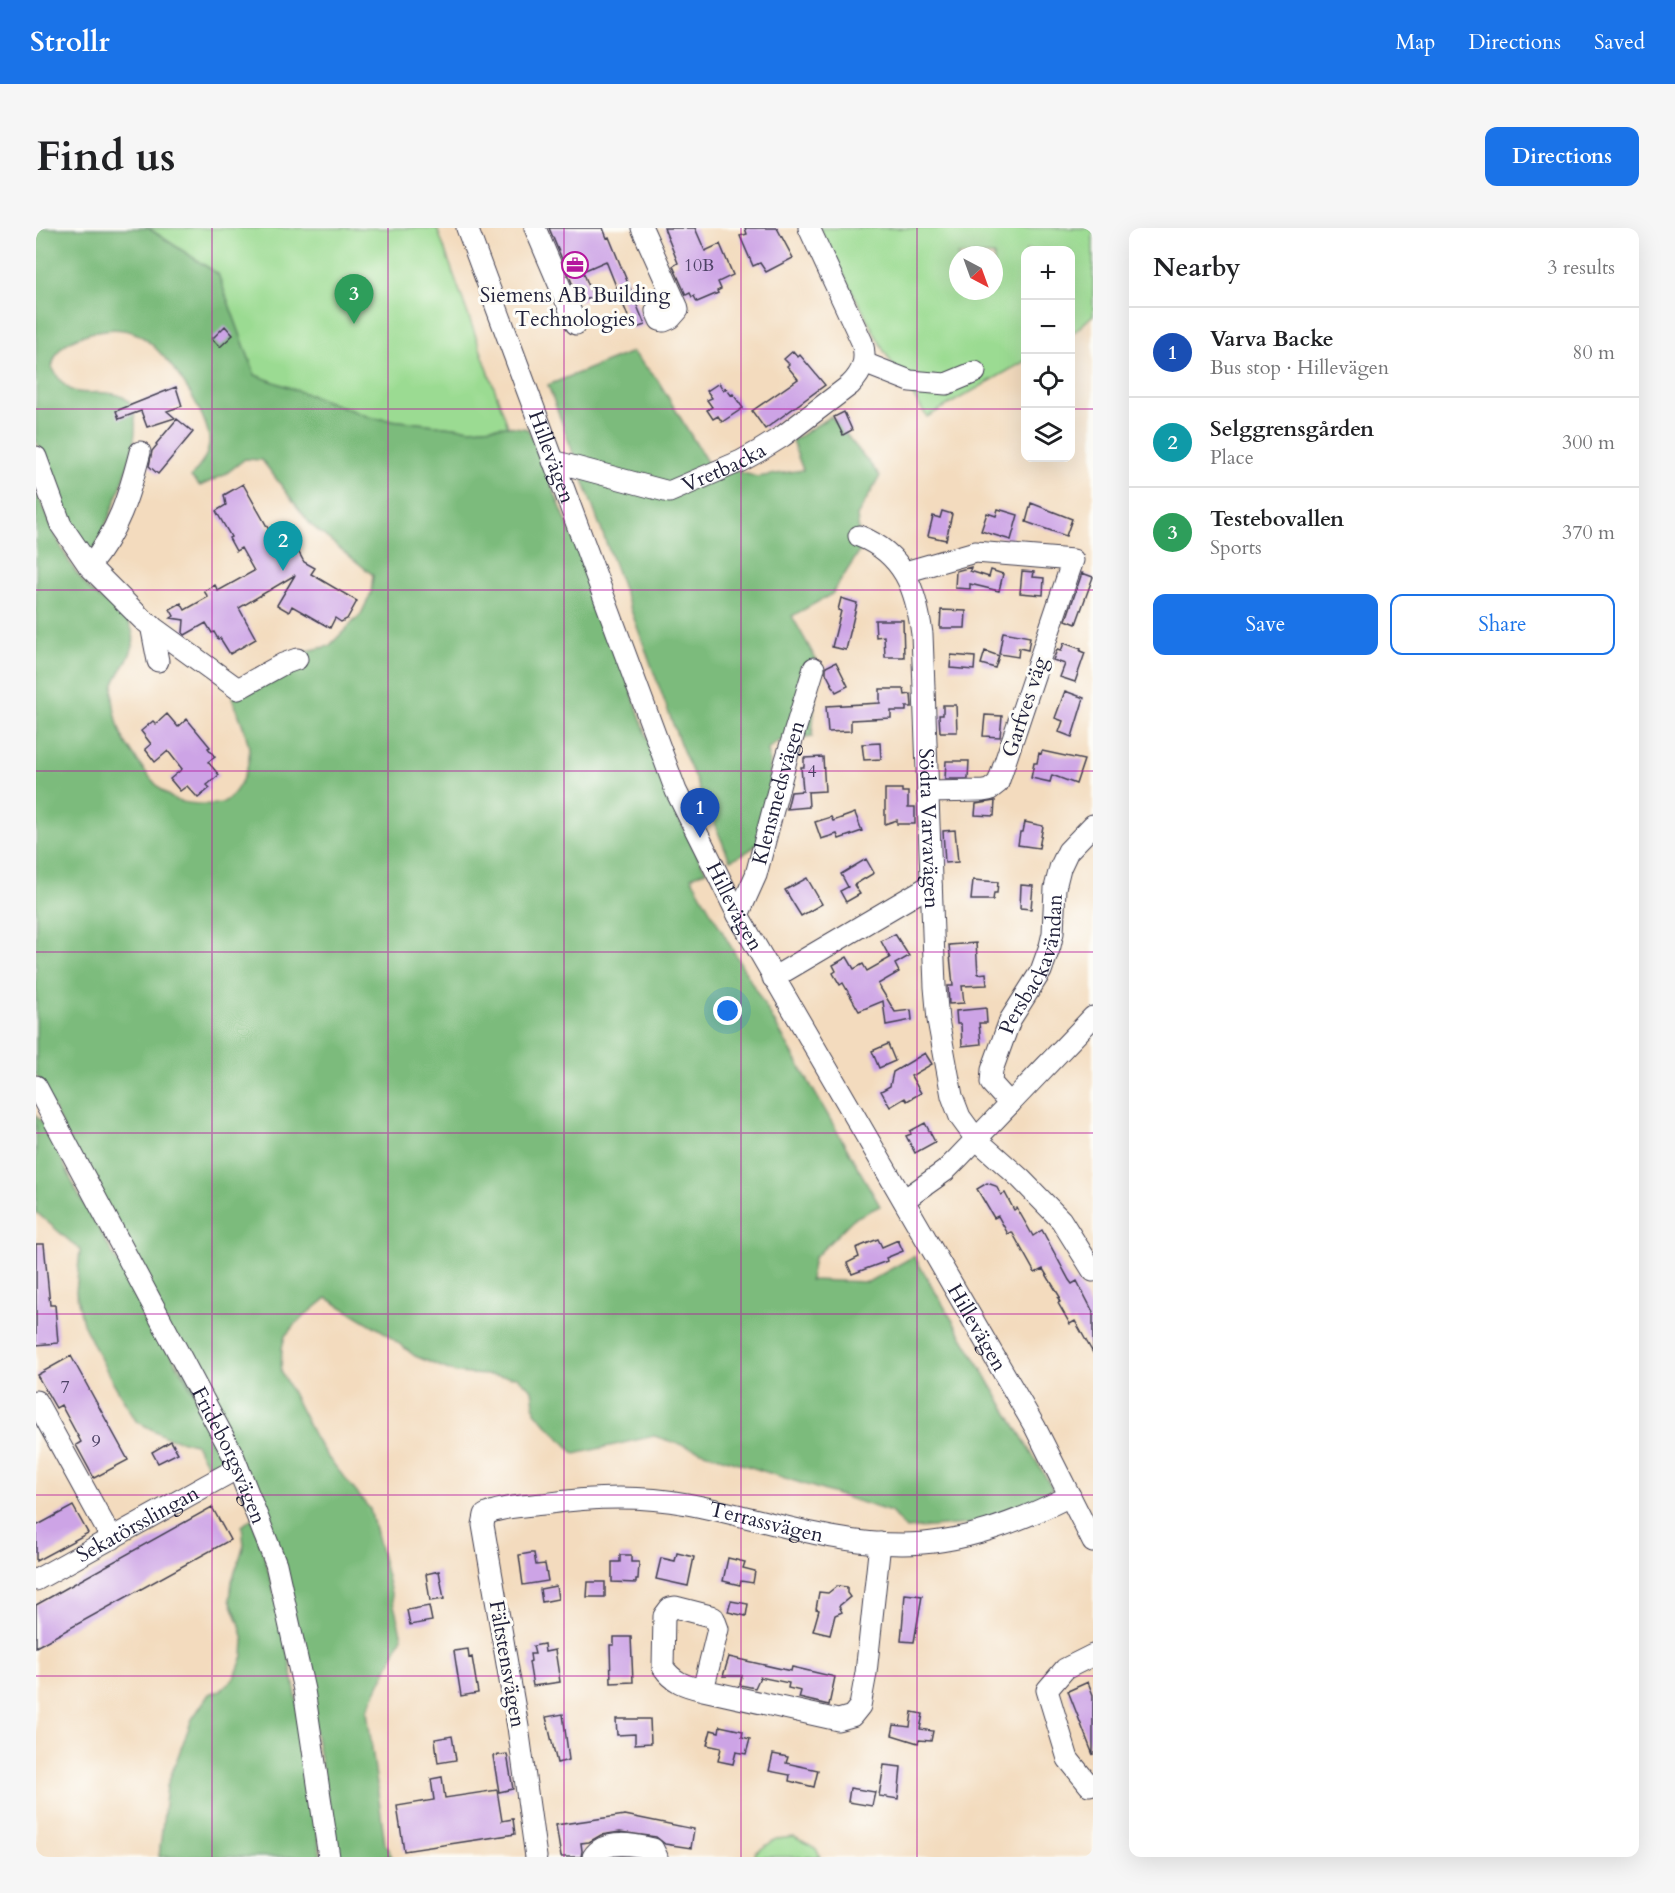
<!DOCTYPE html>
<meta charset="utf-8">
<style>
body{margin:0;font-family:Cardo,serif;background:#f6f6f6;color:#202124}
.controls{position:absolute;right:18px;top:18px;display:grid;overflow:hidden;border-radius:12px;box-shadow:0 6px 24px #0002}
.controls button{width:54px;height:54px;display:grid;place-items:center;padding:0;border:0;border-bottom:2px solid #e0e0e0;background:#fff;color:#202124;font:30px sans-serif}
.compass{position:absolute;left:913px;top:18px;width:54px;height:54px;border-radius:50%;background:#fff;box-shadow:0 6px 24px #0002;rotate:139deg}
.you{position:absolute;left:692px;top:783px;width:21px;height:21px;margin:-15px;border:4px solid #fff;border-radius:50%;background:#1a73e8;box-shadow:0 0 0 9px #1a73e833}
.badge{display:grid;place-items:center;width:39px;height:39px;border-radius:50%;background:#1a73e8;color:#fff;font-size:20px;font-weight:700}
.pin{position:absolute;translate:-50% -50px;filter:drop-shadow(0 2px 3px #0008)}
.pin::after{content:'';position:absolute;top:32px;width:21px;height:18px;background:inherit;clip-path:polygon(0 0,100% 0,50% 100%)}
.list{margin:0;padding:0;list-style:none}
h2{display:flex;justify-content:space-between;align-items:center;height:78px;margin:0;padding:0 24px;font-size:26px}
h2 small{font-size:20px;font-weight:400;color:#757577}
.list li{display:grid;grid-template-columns:39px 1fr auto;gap:18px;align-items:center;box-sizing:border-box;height:90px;padding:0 24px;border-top:2px solid #e0e0e0}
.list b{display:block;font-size:22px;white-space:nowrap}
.list p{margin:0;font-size:20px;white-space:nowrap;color:#757577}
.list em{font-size:20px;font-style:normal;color:#757577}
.actions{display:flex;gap:12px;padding:18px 24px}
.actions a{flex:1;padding:14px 0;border:2px solid #1a73e8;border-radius:12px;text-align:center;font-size:21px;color:#1a73e8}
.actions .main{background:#1a73e8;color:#fff}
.icon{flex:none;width:33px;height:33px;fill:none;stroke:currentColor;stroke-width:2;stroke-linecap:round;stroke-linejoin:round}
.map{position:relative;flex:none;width:1057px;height:1629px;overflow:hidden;border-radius:12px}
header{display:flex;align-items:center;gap:36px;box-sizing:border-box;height:84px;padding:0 30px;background:#1a73e8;color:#fff}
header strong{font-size:28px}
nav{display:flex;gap:33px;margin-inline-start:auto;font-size:21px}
.intro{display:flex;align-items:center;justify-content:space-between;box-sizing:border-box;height:144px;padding:0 36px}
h1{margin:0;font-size:42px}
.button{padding:15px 27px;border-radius:12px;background:#1a73e8;color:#fff;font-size:21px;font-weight:700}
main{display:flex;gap:36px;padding:0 36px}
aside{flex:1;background:#fff;border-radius:12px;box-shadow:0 6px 24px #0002}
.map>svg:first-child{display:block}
.green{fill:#9bdb92;stroke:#5e7e66;stroke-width:1.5;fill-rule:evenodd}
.forest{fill:#7cbb7c;stroke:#4f6e5c;stroke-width:1.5}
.building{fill:#cda4e6}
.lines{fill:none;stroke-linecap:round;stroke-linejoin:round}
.minor-casing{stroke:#413e4f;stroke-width:23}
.minor{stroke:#fff;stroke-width:21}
.grid{fill:none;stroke:#b5179e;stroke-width:1.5;stroke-opacity:0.55}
.labels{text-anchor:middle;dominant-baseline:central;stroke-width:6;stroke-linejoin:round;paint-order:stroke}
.number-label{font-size:18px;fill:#4d4266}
.poi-label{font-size:21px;fill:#22223b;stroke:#fdfcf7}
.street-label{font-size:21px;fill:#22223b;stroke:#fdfcf7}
</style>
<header>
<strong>Strollr</strong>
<nav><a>Map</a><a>Directions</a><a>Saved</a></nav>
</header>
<div class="intro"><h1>Find us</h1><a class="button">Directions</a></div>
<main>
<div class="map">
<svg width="1057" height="1629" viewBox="0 0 1057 1629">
<rect width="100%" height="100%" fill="#fdfcf7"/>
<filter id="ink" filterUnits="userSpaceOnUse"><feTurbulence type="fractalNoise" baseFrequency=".0167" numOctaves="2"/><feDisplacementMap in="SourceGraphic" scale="12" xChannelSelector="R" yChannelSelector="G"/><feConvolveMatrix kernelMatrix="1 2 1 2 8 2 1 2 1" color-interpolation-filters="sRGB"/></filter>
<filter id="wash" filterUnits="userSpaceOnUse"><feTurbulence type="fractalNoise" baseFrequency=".008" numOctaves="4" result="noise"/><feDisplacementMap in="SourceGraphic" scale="24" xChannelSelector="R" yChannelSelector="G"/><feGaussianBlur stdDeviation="1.35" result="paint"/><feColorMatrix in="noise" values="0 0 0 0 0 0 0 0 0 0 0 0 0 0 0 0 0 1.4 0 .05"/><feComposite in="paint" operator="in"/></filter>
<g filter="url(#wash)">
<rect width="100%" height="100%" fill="#f3dbbe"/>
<path class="green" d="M112,0H401L472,198L435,201L336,190L219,147L182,46Z
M783,0H1057V87L1035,107L1034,22H990L989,133L891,189L848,123ZM922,27H958V63H922Z
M758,1609L780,1620L784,1629H719V1625L740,1611Z"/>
<path class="forest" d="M0,0H112L182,46L219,147L336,190L435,201L472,198L492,201C525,279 557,358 586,437C611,507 633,579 670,643L655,649L844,978L817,991L778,1030L774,1052L832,1054L878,1028L1017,1261L973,1285L933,1296L870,1301L855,1284L618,1208L539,1226L499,1184L496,1162L481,1149L420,1145L379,1128L348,1104L291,1070L260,1095L249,1108L246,1120L245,1143L279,1210L290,1227L334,1281L366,1409L331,1483L349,1616L356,1629H302L252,1355L0,845V263C15,297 29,335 54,362C71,381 90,377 97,406C101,424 84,440 78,456C74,469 82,502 89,514C99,530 119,560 136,570C145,576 180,579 189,573C203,565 215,537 213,521C211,504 202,486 196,469L254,427L293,418L325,386L335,365L337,347L275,297L226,232L209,231L188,247L164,258L155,249C163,239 171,230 173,217C177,189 125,115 99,105C81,98 63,101 45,108C28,115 20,121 16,139C37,179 50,158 82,167C128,180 69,297 58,323L42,312L26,277L0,211Z
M596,124L621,151L671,234L721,249L767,242L756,213L795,188L844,248L821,288L825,321L796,366L756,388L782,435L776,508L743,513L732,521C735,548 739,586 725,610C718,622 706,627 694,632L645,518L512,157Z
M0,887L10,899L41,964L178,1200L194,1233L178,1249L159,1216L130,1209L100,1193L74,1149L47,1096L40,1064L44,1022L0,984Z
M216,1290C254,1401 268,1514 285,1629H123L131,1558L156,1491L173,1466L185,1462L199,1449L207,1428L208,1412L203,1394L194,1372L196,1353L208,1317L206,1298Z"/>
<g id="blocks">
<path class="building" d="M513,0H567L571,10L573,9L609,97L597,101L570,33L547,43L557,69L544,74Z
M628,0H659L669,23L684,16L697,47L682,54L685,61L681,63L682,65L661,74L658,68L656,69L654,65L650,67L637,38L642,35Z
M709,0H741L757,30L730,44L724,35L717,38L704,8L711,6Z
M189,98L197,107L184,119L176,111Z
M757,123L762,129L764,127L789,157L729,201L716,183L762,151L751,138L753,136L748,131Z
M683,155L687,162L690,160L695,167L697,166L707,180L686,194L682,188L677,191L671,182L676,179L671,172L676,170L671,163Z
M140,159L146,178L131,183L139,190L111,199L105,183L83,191L80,183Z
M808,184L816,202L807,207L798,189Z
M141,191L157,204L122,246L113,238L116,223L121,217L120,216Z
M207,256L233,302L238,299L248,316L256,312L268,334L279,340L275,346L321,373L311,391L305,394L299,390L294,400L256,378L253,384L241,377L259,347L203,380L220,411L194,426L184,410L182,411L178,404L176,405L170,395L149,407L147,405L148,392L135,390L138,388L134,381L145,375L149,382L172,369L168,363L179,357L182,363L218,343L205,320L200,323L193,310L195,309L180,283L190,277L188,267Z
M995,275L1036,291L1030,308L990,294Z
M962,281L982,287L975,312L945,303L951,285L960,288Z
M906,283L916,286L910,312L892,308L897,288L904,290Z
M935,339L934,343L953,349L955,342L967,346L963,363L934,356V361L919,360L920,343Z
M986,343L998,344L997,349L1008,350L1007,367L984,365Z
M1046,345L1057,349L1040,396L1030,392Z
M805,370L821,375L810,422L796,419L805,383L802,382Z
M905,382L930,383L929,400H904Z
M839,392H867L868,429H849L848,408L840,409Z
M967,404L994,409L992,422L983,420L982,429L963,426Z
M1028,415L1045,421L1044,423L1049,425L1039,454L1024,449L1029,436L1017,432L1021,422L1025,423Z
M949,423L963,428L959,440L945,436Z
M915,427L939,429L938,442L914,440Z
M800,434L812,458L800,464L790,445V439Z
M844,461H868L869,467L875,466L876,479H870V483H855V490L815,492V503L792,504L790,478L844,475Z
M1029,463L1048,470L1036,509L1023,504L1027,493L1019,490Z
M907,477H920L921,504H904L903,487H907Z
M131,486L142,499L151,491L174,519L172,520L179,529L172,534L183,547L171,557L174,560L162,570L151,558L144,563L134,551L146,541L132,523L119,534L109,521L115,516L105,503L117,493L120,496Z
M949,487L966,488L964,509L947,508Z
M844,515L845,531L828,532L826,516Z
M1006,523L1048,532L1040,556L1016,547L1014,554L995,550L998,535H1001L1003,525L1005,526Z
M787,529L789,563L772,564L773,579L751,581L755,564L767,563L765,539H768V530Z
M910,533H933L932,551H909Z
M849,561H866V564H872V579H879V596H861V592L849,596Z
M959,573L958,588L939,587L940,576Z
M819,585L826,603L803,611L801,606L785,611L779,594L795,589L797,593Z
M989,594L1007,598L1003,620L982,617L984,604H987Z
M919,602L922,634L909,635L907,603Z
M830,631L838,645L818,657L824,666L810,674L804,663L812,659L805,646Z
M771,650L786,676L765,688L749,662Z
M937,652L962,654L961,665H958L957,672H935Z
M985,657L997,658L995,681L984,680Z
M859,706L873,728L859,736L863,744L842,756L859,784L875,782L876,792L850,797L847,773L823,783L807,755L804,757L798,747L797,745L800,743L797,737L811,729L818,741L827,736L831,743L854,730L845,713Z
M940,715L942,746L950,745L951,757L926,758L928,775L913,776L912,758H917L913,717Z
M950,780L951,795H943L945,816L926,818L925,796H921L920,783Z
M852,816L859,833L843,840L836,823Z
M889,825L896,836L875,848L885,865L871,873L869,870L854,879L845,863L854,858L857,844Z
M889,895L899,914L879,925L870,908L875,906L874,903Z
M951,955L960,958L965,967L969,965L978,982L981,980L997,1008L1006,1002L1033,1052L1036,1056L1041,1053L1057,1084V1125L1039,1093L1034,1096L1022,1075L1024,1074L1022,1070L1024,1069L1007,1041L999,1045L976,1004L972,1006L962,988L958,990L941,961Z
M842,1011L846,1019L862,1012L867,1023L850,1030L851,1033L816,1046L811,1035L823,1029L820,1020Z
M0,1016H8L14,1077H19L22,1115L0,1117Z
M35,1128L92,1232L58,1250L40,1217L45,1214L25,1177L20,1180L1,1147Z
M135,1213L142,1225L122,1235L116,1224Z
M37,1278L52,1305L0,1333V1298Z
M176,1279L194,1312L0,1419V1377Z
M495,1325H498L500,1337L509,1336L512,1353L487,1357L483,1327Z
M641,1325L658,1329L652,1358L620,1351L625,1330L639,1333Z
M584,1327H595V1334H603L602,1352H600V1355L576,1354V1334H584Z
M692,1330L709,1334L707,1340L719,1343L717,1355L705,1353L704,1357L687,1353Z
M403,1343L408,1371L394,1373L390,1346Z
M552,1354H569V1369H551Z
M520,1358L522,1371L506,1374L504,1361Z
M801,1358L811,1359V1365L814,1369L803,1378L806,1384L799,1387L794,1407L777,1403L783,1382L780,1381L783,1364L792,1365Z
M869,1366L886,1368L878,1414L865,1413Z
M695,1373L712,1376L710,1388L692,1384Z
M393,1378L396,1393L374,1397L371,1382Z
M578,1409H595L597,1454L575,1455L574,1417H578Z
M508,1416L509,1424L519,1422L524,1454L497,1458L493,1434L495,1433L494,1426H499L497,1418Z
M432,1421L433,1430L436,1429L442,1465L425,1468L418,1423Z
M693,1429L755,1443L756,1439L799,1449L793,1477L763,1470L765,1463L752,1460L753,1455L724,1449L719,1460L704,1457L706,1448H687Z
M1052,1454L1057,1467V1527L1032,1463Z
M876,1484L887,1486L884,1501L897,1503L895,1513L883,1512L882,1515L856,1507L858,1497L874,1499Z
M527,1486L533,1532L521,1535L510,1489Z
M580,1491H614L615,1515L599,1516V1506L581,1507Z
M684,1498L707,1503L706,1509L714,1511L710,1526L700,1524L697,1536L682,1533L685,1520L671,1517L675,1502L683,1504Z
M416,1508L420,1532L402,1535L399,1511Z
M471,1526L477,1561L463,1564L457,1528Z
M737,1526L752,1529L750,1535L782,1542L778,1559L753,1553L754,1547L733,1543Z
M848,1537L865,1539L862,1571L843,1568Z
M406,1549L409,1570L461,1562L466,1593L477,1591L479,1606L368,1623L361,1578L398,1572L395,1551Z
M814,1560L839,1564L836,1578L812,1574Z
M589,1587L658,1601L655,1620L629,1616L620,1609L584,1604L565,1607L553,1614L545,1615L546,1623L545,1629H525L520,1597Z"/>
</g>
</g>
<g filter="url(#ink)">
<use href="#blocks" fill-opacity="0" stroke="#413e4f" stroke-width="1.5"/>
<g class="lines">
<defs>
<g id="minor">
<path id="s1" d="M431,0L640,563L702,687L999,1199L1057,1314"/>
<path d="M499,0L540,96"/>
<path d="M606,0L641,78L642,82L635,90L628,93L624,92L620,83"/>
<path d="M828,135L874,153L910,156L939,144"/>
<path d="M0,229L25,297L53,338L107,392L202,461L247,436L261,431"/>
<path id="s2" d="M517,233L633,264L705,233L723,223L747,208L814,157C827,144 831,132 826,114L773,0"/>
<path id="s3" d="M823,308C868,326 880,361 886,406L899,759L902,792L916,868L924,889L940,911L985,951L1025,992L1057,1043"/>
<path d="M53,338C82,304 93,267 104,224"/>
<path d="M869,344L939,324L1037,332L962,555L953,562L947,563L892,564"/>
<path d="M115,397L122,433"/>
<path id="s4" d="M702,687L720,647L750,532L778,440"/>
<path d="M737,750L895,657"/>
<path id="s5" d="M0,858L197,1227L240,1336L268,1462L293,1629"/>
<path id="s6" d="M974,876L955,855L956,842L974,792L1005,743L1014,718L1017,705L1019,660L1024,640L1032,623L1057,597"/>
<path d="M868,972L909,943L922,930L1057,789"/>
<path d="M0,1173L76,1311"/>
<path id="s7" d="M0,1352L202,1240"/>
<path d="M1057,1427L1029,1441L1011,1462L1032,1531L1053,1557L1057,1556"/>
<path d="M667,1462L682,1401L678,1390L674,1388L639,1379L634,1380L628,1388L627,1439C637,1454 649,1458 667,1462L802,1492L816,1488L824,1478L830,1445L844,1315"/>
<path id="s8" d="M500,1629L482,1499L447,1297L449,1287L453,1285C469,1278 490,1278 507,1276C554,1269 604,1267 651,1276C723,1289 792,1316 866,1316C925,1316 982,1294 1034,1268"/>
<path d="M557,1629C568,1610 600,1617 617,1621L621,1629"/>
</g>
</defs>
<use href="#minor" class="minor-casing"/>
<use href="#minor" class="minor"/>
</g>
</g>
<path class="grid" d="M176,0V1629M352,0V1629M528,0V1629M705,0V1629M881,0V1629M0,181H990M1034,181H1057M0,362H1057M0,543H1057M0,724H1057M0,905H1057M0,1086H1057M0,1267H1057M0,1448H1057"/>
<defs>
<symbol id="office-ring" viewBox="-11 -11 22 22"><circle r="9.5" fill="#fdfcf7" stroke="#b5179e" stroke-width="1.5"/><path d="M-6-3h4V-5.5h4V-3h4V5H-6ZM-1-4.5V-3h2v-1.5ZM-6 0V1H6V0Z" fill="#b5179e"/></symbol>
</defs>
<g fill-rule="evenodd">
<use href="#office-ring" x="524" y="22" width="30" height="30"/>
</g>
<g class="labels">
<g class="number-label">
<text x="663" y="37">10B</text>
<text x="776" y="543">4</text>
<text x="29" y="1159">7</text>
<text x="60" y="1213">9</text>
</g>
<g class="poi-label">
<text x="539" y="67">Siemens AB Building<tspan x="539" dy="24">Technologies</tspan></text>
</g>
<g class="street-label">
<text stroke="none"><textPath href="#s1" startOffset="244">Hillevägen</textPath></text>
<text stroke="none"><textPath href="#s2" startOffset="180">Vretbacka</textPath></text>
<text transform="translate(989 479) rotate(-72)">Garfves väg</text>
<text stroke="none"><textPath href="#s4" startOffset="129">Klensmedsvägen</textPath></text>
<text stroke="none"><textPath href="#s3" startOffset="318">Södra Varvavägen</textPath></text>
<text stroke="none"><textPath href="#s1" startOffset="730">Hillevägen</textPath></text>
<text stroke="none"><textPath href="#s6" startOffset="156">Persbackavändan</textPath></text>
<text stroke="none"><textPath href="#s1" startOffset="1216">Hillevägen</textPath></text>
<text stroke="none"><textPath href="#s5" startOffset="417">Frideborgsvägen</textPath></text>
<text stroke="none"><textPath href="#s8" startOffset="632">Terrassvägen</textPath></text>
<text stroke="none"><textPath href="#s7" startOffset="116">Sekatörsslingan</textPath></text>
<text transform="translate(471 1436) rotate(80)">Fältstensvägen</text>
</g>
</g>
</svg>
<div class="controls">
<button>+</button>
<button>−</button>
<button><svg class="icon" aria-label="locate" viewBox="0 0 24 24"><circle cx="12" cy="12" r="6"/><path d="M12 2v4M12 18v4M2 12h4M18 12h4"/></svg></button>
<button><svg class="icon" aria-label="layers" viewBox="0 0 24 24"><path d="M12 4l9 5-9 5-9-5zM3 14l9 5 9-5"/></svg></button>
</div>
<svg class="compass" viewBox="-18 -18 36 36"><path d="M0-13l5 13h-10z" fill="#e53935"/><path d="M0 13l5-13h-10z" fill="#757577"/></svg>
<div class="you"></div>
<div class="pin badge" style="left:664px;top:610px;background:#1a4fb4">1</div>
<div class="pin badge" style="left:247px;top:343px;background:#0f9aa8">2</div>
<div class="pin badge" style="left:318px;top:96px;background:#2e9e5b">3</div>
</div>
<aside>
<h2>Nearby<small>3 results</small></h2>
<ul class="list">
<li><span class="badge" style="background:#1a4fb4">1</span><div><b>Varva Backe</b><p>Bus stop · Hillevägen</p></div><em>80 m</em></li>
<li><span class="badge" style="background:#0f9aa8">2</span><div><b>Selggrensgården</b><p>Place</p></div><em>300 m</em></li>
<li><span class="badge" style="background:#2e9e5b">3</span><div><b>Testebovallen</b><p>Sports</p></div><em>370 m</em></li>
</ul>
<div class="actions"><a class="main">Save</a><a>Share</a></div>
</aside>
</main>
